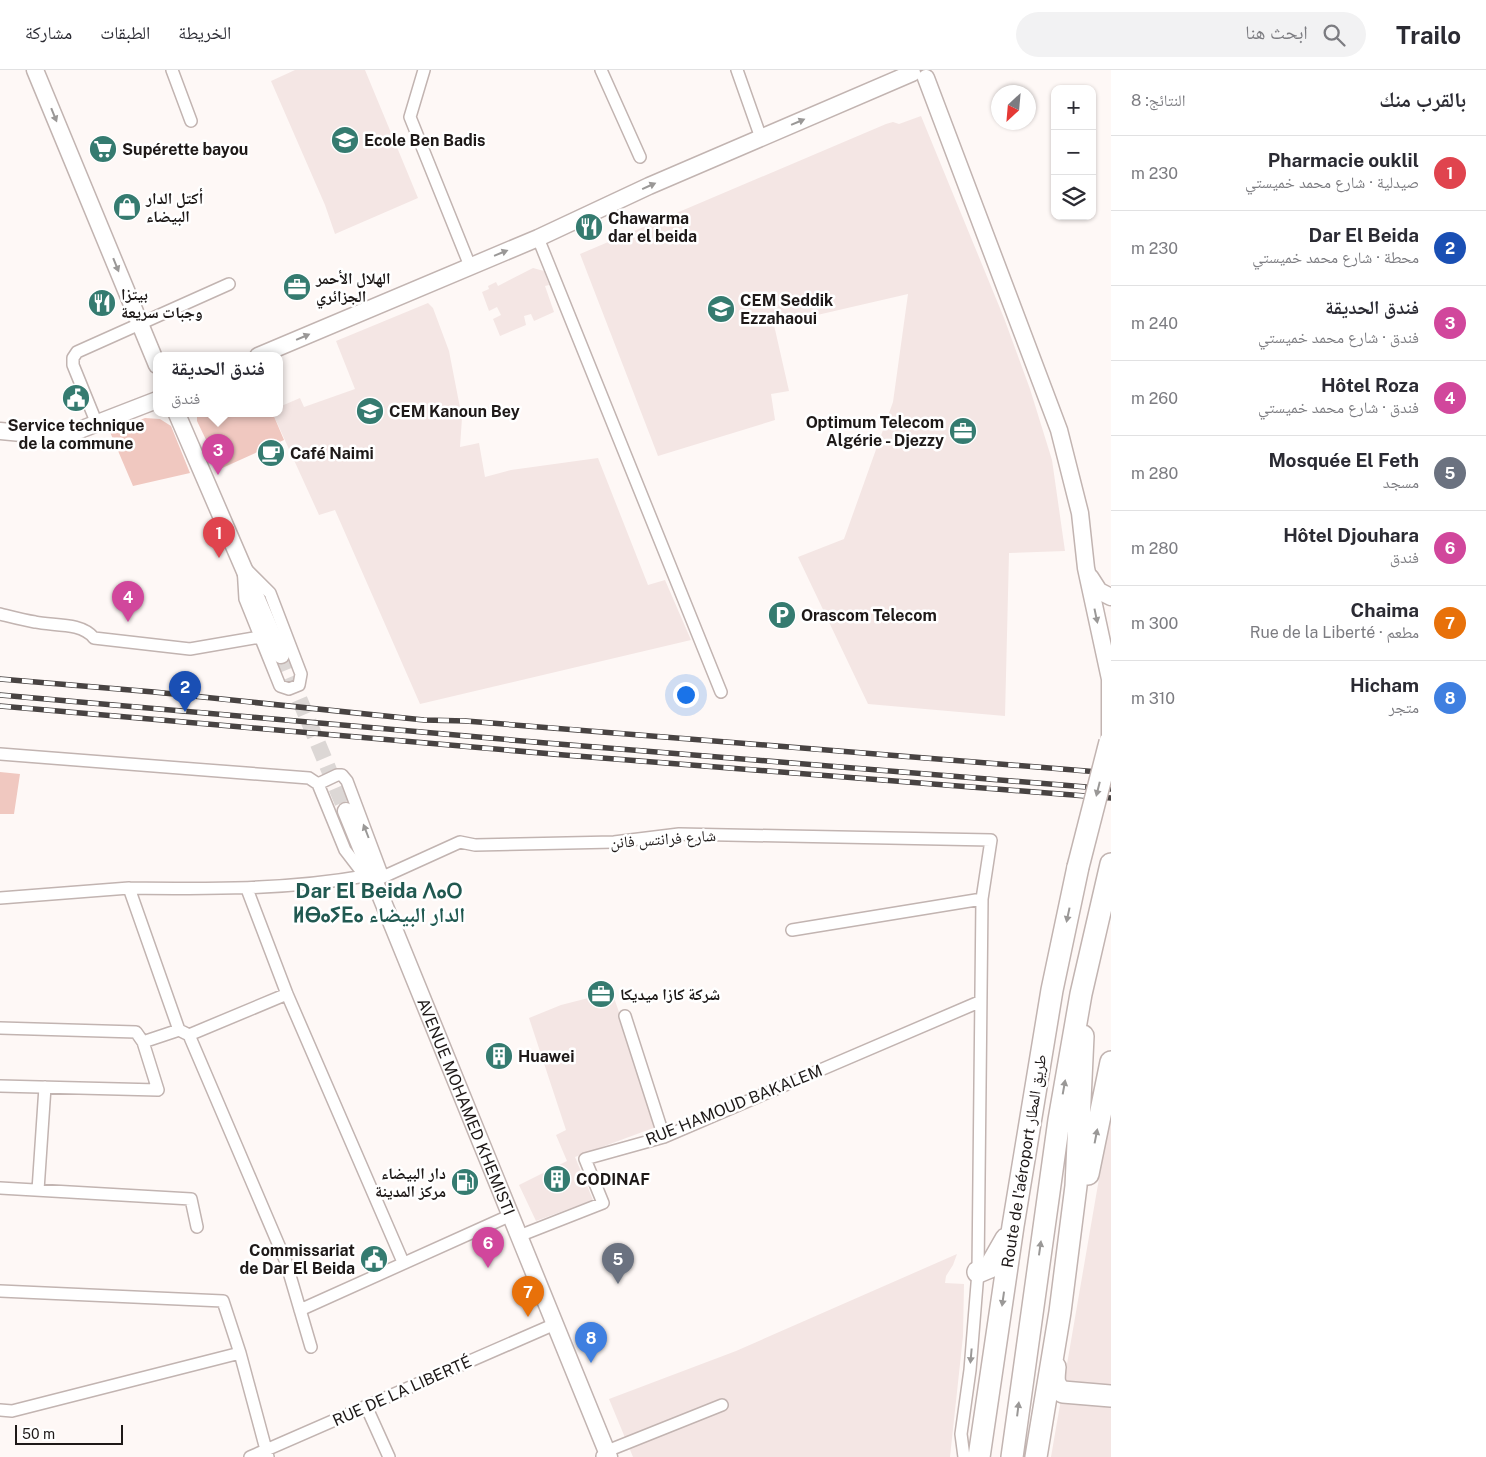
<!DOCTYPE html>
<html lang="ar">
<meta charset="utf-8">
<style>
body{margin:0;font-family:"Public Sans","Noto Naskh Arabic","Noto Sans Tifinagh",sans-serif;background:#f2f2f3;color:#2b2b33;direction:rtl}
.controls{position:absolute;right:15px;top:15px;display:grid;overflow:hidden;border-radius:10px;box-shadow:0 1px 4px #0004}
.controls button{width:45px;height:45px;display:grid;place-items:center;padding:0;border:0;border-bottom:1px solid #e1e1e2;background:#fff;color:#2b2b33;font:25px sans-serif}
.compass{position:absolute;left:991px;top:15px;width:45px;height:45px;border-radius:50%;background:#fff;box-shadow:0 1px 4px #0004;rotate:206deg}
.scale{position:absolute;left:15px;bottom:12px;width:108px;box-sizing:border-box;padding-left:5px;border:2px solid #1e1918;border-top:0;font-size:14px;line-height:18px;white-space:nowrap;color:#1e1918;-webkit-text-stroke:4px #fff;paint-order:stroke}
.you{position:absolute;left:685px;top:624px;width:18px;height:18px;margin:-12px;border:4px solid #fff;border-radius:50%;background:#1a73e8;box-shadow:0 0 0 8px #1a73e833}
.badge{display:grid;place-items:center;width:32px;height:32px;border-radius:50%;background:#ea580c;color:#fff;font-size:16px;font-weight:700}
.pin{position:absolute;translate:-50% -41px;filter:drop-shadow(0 1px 2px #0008)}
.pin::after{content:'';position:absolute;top:26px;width:18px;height:15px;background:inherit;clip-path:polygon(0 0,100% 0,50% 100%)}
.popup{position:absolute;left:153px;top:282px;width:130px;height:65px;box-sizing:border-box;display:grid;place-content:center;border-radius:10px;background:#fff;filter:drop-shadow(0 1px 4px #0005);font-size:16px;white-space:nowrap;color:#7c7c81}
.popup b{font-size:19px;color:#2b2b33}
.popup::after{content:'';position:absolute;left:50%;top:100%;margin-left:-10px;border:10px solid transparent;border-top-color:#fff}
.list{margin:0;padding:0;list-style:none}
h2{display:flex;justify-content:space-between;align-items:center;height:65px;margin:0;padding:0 20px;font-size:21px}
h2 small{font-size:16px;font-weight:400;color:#7c7c81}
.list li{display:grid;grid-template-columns:32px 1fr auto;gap:15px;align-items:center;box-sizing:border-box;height:75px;padding:0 20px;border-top:1px solid #e1e1e2}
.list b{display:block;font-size:19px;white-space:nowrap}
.list p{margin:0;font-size:16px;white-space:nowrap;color:#7c7c81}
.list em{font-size:16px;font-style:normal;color:#7c7c81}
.icon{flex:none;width:28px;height:28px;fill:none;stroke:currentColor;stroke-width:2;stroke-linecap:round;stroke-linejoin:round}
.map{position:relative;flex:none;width:1111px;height:1387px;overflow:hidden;direction:ltr}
header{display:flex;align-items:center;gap:30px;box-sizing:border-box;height:70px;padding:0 25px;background:#fff;border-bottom:1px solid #e1e1e2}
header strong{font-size:24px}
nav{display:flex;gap:28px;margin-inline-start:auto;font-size:18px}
.search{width:350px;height:45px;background:#f2f2f3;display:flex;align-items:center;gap:12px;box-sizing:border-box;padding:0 18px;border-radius:28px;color:#7c7c81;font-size:19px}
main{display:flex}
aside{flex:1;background:#fff}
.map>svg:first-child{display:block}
.built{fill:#f4e6e4}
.green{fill:#f0c8c0}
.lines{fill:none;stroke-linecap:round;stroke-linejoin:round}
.secondary-tunnel{stroke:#dcd7d5;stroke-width:16;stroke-dasharray:16 8;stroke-linecap:butt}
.street-casing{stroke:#c2b4b1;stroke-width:14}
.secondary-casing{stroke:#c2b4b1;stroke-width:19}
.highway-casing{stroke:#c2b4b1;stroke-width:24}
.street{stroke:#fff;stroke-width:11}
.secondary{stroke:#fff;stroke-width:16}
.highway{stroke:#fff;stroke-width:21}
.rail-casing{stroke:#484342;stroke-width:5.5}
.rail{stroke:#fff;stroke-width:4;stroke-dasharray:11;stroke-linecap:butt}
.highway-bridge-casing{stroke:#c2b4b1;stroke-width:24;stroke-linecap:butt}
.highway-bridge{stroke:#fff;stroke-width:21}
.oneway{fill:#9a9897}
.labels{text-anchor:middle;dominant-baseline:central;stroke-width:5;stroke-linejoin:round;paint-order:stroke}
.poi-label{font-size:16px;font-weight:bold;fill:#1e1918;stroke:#fff;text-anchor:start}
.street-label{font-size:16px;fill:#1e1918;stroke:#fff}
.district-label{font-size:21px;font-weight:bold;fill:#215951;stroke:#fff}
</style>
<header>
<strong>Trailo</strong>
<div class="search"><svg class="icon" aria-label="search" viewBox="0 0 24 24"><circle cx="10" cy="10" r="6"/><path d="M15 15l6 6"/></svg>ابحث هنا</div>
<nav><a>الخريطة</a><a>الطبقات</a><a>مشاركة</a></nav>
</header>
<main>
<aside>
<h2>بالقرب منك<small>النتائج: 8</small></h2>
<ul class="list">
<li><span class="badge" style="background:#e0444e">1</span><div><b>Pharmacie ouklil</b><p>صيدلية · شارع محمد خميستي</p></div><em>230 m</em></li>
<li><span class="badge" style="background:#1a4fb4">2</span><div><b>Dar El Beida</b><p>محطة · شارع محمد خميستي</p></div><em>230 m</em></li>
<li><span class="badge" style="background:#d1479c">3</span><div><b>فندق الحديقة</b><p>فندق · شارع محمد خميستي</p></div><em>240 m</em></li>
<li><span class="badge" style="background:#d1479c">4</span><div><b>Hôtel Roza</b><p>فندق · شارع محمد خميستي</p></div><em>260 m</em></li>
<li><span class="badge" style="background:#6b7280">5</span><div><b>Mosquée El Feth</b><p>مسجد</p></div><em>280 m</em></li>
<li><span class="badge" style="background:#d1479c">6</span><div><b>Hôtel Djouhara</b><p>فندق</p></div><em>280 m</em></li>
<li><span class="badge" style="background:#e8710a">7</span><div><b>Chaima</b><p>مطعم · Rue de la Liberté</p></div><em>300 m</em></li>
<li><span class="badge" style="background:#3f7fe0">8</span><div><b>Hicham</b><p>متجر</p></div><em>310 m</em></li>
</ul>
</aside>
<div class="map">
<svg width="1111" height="1387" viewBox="0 0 1111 1387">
<rect width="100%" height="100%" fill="#fef8f6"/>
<path class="built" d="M295,0H365L418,128L335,164L325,135L271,11Z
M921,46L1004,248L1030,319L1052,390L1065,481L1009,483L1005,646L868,634L798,487L844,469L893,332L908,224L774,255L789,321L771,324L775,350L658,386L580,184L886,54L893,52L899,54Z
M533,198L544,201L549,215L545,216L554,242L534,251L531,244L524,246L526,255L500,266L493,249L501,245L497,237L489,241L482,222L489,219L488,216L496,212L498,216Z
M428,233L433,238L449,281L462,348L460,377L479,373L485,407L511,400L598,388L648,515L665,510L691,570L420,634L335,440L319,445L273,344H279V337L300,328L304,337L355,319L336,271Z
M612,922L636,991L664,1054L575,1087L593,1130L536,1151L519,1115L567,1091L556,1065L566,1060L529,948L561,935Z
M1111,1039V1387H1051Z
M957,1184L953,1195L946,1206L945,1213L964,1214L963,1266L950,1387H633L609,1329L736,1281Z"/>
<path class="green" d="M197,344H273L284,370L220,399L197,351Z
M145,348L160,349L171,356L190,403L133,416L110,362Z
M0,702L20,704L14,744H0Z"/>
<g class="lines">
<path class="secondary-tunnel" d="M281,585L346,741"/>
<defs>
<path id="street" d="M172,0L191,51
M424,0L410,47L470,196
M601,0L640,87
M737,0L761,68
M538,168L721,622
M97,354L73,295V288L77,282L229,214
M243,496L270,523L301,604L299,615L289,619L280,616L245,529Z
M0,544C12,547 23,550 35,552C53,556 81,552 94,568L190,579L260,567
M0,684L309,708L318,714L345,780L368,810
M318,714L337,705H342L347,711L383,807
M374,811L460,772L475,775L614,772L679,764L991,770L982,829L978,1202L970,1300L961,1364L964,1387
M129,818C208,819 287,820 365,806
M247,819L287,924L403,1192
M0,828L129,818L179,960L189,965L286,1192L311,1277
M792,860L982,829
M625,946L664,1067
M0,958L136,962L143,972L158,1020L0,1016
M189,965L287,924
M143,972L179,960
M0,1118L191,1129L197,1157
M38,1120L45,1017
M519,1166L603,1133L585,1089L664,1067L979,932
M0,1221L223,1231L240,1283
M300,1240L511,1145
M366,1336L389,1387
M0,1340L12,1341L240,1283L268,1387
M602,1386L607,1381L722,1335
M250,1387L555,1254"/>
<g id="secondary">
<path d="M35,0L157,295"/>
<path d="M926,8L1059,360L1080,443L1086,498L1110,609V672"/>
<path d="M258,286L538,168L649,116L912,3"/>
<path d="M177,344L281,585"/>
<path d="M0,361L53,366L77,361L157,330"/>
<path d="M1090,507L1099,521L1111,527"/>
<path id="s1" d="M346,741L609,1387"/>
</g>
<path id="highway" d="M1088,1104L1111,992
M978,1202L990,1197L1006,1169
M1055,1297C1054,1308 1052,1316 1063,1322L1111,1326
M979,1387L1013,1156L1052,920L1078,797
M1012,1387L1059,1050L1081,924L1111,794
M1036,1387L1060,1242L1076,1116L1083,966"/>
</defs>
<use href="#street" class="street-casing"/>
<use href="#secondary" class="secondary-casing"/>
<use href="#highway" class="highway-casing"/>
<use href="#street" class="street"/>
<use href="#secondary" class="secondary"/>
<use href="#highway" class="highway"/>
<defs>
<path id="rail" d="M0,609L154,622L424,650L466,651L1111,703
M0,625L546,673L1111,719
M0,636L564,685L1111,728"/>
</defs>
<use href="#rail" class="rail-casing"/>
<use href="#rail" class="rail"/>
<defs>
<path id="highway-bridge" d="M1078,797L1110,672"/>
</defs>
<use href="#highway-bridge" class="highway-bridge-casing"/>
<use href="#highway-bridge" class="highway-bridge"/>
</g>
<defs><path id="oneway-solid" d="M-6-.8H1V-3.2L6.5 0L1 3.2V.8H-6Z" transform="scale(1.25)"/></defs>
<g class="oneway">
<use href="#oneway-solid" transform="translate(54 45) rotate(68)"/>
<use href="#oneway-solid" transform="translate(798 52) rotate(-23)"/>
<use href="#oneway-solid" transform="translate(649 116) rotate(-24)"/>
<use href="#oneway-solid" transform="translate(501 183) rotate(-22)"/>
<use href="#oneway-solid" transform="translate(116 195) rotate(68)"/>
<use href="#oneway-solid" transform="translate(303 267) rotate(-23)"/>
<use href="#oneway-solid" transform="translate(1096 546) rotate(78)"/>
<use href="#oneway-solid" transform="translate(1098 719) rotate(104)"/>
<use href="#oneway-solid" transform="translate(366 761) rotate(-111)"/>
<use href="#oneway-solid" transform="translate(1068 845) rotate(102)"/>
<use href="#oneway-solid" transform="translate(1064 1017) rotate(-80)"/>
<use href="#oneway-solid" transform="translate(1096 1066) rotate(-79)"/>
<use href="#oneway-solid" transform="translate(1040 1178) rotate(-82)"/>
<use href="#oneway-solid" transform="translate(1003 1229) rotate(98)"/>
<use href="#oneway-solid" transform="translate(971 1286) rotate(95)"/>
<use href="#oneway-solid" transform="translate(1018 1339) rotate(-83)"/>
</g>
<defs>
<symbol id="school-disc" viewBox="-11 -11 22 22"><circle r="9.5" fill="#357b70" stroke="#fff"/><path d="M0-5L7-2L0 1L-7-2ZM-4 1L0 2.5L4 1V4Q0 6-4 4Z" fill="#fff"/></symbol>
<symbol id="supermarket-disc" viewBox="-11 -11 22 22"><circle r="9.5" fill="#357b70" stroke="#fff"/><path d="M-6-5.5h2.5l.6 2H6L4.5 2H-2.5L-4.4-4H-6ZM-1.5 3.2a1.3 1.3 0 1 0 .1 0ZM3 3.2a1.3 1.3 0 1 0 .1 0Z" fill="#fff"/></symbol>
<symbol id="shop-disc" viewBox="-11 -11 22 22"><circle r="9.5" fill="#357b70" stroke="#fff"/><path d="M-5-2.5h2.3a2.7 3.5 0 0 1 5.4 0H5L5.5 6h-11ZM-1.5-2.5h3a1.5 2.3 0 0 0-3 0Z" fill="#fff"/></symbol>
<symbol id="restaurant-disc" viewBox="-11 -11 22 22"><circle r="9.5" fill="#357b70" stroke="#fff"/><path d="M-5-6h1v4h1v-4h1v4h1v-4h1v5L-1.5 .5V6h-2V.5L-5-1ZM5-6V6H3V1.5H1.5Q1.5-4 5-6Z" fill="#fff"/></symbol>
<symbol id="office-disc" viewBox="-11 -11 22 22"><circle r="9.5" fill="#357b70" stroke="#fff"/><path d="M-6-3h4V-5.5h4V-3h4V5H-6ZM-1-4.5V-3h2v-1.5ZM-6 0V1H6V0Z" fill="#fff"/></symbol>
<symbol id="civic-disc" viewBox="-11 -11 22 22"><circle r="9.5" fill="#357b70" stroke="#fff"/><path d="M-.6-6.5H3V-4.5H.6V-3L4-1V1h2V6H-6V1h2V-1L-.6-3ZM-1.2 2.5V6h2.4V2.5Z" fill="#fff"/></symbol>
<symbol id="cafe-disc" viewBox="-11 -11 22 22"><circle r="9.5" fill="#357b70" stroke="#fff"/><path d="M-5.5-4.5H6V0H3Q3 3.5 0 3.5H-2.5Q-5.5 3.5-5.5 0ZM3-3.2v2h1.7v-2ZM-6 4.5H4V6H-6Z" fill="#fff"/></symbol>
<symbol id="parking-disc" viewBox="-11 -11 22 22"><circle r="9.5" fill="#357b70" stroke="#fff"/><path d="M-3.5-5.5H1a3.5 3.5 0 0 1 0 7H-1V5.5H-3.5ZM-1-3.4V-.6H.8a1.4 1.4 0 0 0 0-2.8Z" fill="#fff"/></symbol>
<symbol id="building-disc" viewBox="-11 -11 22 22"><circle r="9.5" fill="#357b70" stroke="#fff"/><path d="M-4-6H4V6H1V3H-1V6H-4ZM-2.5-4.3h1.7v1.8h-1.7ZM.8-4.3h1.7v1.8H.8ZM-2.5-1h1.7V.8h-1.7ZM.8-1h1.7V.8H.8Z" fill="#fff"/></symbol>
<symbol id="fuel-disc" viewBox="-11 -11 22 22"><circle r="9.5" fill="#357b70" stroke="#fff"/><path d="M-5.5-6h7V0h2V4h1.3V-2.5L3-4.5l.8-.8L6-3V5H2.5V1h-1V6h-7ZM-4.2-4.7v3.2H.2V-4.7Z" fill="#fff"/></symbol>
</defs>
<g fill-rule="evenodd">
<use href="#school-disc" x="329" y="54" width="32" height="32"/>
<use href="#supermarket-disc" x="87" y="63" width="32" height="32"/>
<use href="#shop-disc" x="111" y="121" width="32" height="32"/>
<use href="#restaurant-disc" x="573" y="141" width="32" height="32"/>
<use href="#office-disc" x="281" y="201" width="32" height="32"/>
<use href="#restaurant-disc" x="86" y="217" width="32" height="32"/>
<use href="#school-disc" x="705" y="223" width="32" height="32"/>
<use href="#civic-disc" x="60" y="312" width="32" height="32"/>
<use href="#school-disc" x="354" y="325" width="32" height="32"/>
<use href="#office-disc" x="947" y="345" width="32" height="32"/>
<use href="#cafe-disc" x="255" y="367" width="32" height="32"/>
<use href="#parking-disc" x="766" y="529" width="32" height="32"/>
<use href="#office-disc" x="585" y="908" width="32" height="32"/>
<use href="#building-disc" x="483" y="970" width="32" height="32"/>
<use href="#building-disc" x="541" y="1093" width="32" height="32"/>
<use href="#fuel-disc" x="449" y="1096" width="32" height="32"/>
<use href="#civic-disc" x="358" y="1173" width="32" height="32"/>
</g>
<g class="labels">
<g class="poi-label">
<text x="364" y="70">Ecole Ben Badis</text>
<text x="122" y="79">Supérette bayou</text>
<text x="146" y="128">أكتل الدار<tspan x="146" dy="18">البيضاء</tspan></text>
<text x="608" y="148">Chawarma<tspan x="608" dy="18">dar el beida</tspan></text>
<text x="316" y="208">الهلال الأحمر<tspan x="316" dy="18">الجزائري</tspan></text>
<text x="121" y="224">بيتزا<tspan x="121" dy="18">وجبات سريعة</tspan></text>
<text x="740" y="230">CEM Seddik<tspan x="740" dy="18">Ezzahaoui</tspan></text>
<text x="389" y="341">CEM Kanoun Bey</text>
<text x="944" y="352" text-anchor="end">Optimum Telecom<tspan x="944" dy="18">Algérie - Djezzy</tspan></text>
<text x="76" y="355" text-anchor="middle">Service technique<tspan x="76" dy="18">de la commune</tspan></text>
<text x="290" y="383">Café Naimi</text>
<text x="801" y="545">Orascom Telecom</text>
<text x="620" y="924">شركة كازا ميديكا</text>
<text x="518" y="986">Huawei</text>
<text x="446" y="1103" text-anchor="end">دار البيضاء<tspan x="446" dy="18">مركز المدينة</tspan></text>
<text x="576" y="1109">CODINAF</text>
<text x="355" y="1180" text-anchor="end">Commissariat<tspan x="355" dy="18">de Dar El Beida</tspan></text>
</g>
<g class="street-label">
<text transform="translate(663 769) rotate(-4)">شارع فرانتس فانن</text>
<text transform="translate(734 1035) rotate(-22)">RUE HAMOUD BAKALEM</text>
<text stroke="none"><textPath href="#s1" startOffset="319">AVENUE MOHAMED KHEMISTI</textPath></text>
<text transform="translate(1024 1091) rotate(-81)">Route de l'aéroport طريق المطار</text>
<text transform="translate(402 1321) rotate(-24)">RUE DE LA LIBERTÉ</text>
</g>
<g class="district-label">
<text x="379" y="820">Dar El Beida ⴷⴰⵔ<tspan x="379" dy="24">ⵍⴱⴰⵢⴹⴰ الدار البيضاء</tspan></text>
</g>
</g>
</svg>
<div class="controls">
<button>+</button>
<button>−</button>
<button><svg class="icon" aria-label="layers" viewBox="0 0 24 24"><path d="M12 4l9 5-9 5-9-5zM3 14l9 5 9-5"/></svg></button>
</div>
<svg class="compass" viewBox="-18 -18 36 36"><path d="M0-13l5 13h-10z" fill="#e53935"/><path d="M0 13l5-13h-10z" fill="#7c7c81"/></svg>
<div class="scale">50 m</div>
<div class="you"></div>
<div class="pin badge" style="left:219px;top:488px;background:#e0444e">1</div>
<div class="pin badge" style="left:185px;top:642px;background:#1a4fb4">2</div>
<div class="pin badge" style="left:218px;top:405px;background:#d1479c">3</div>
<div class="popup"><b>فندق الحديقة</b>فندق</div>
<div class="pin badge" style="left:128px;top:552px;background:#d1479c">4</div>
<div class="pin badge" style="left:618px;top:1214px;background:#6b7280">5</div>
<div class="pin badge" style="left:488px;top:1198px;background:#d1479c">6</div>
<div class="pin badge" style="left:528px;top:1247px;background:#e8710a">7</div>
<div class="pin badge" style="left:591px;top:1293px;background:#3f7fe0">8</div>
</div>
</main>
